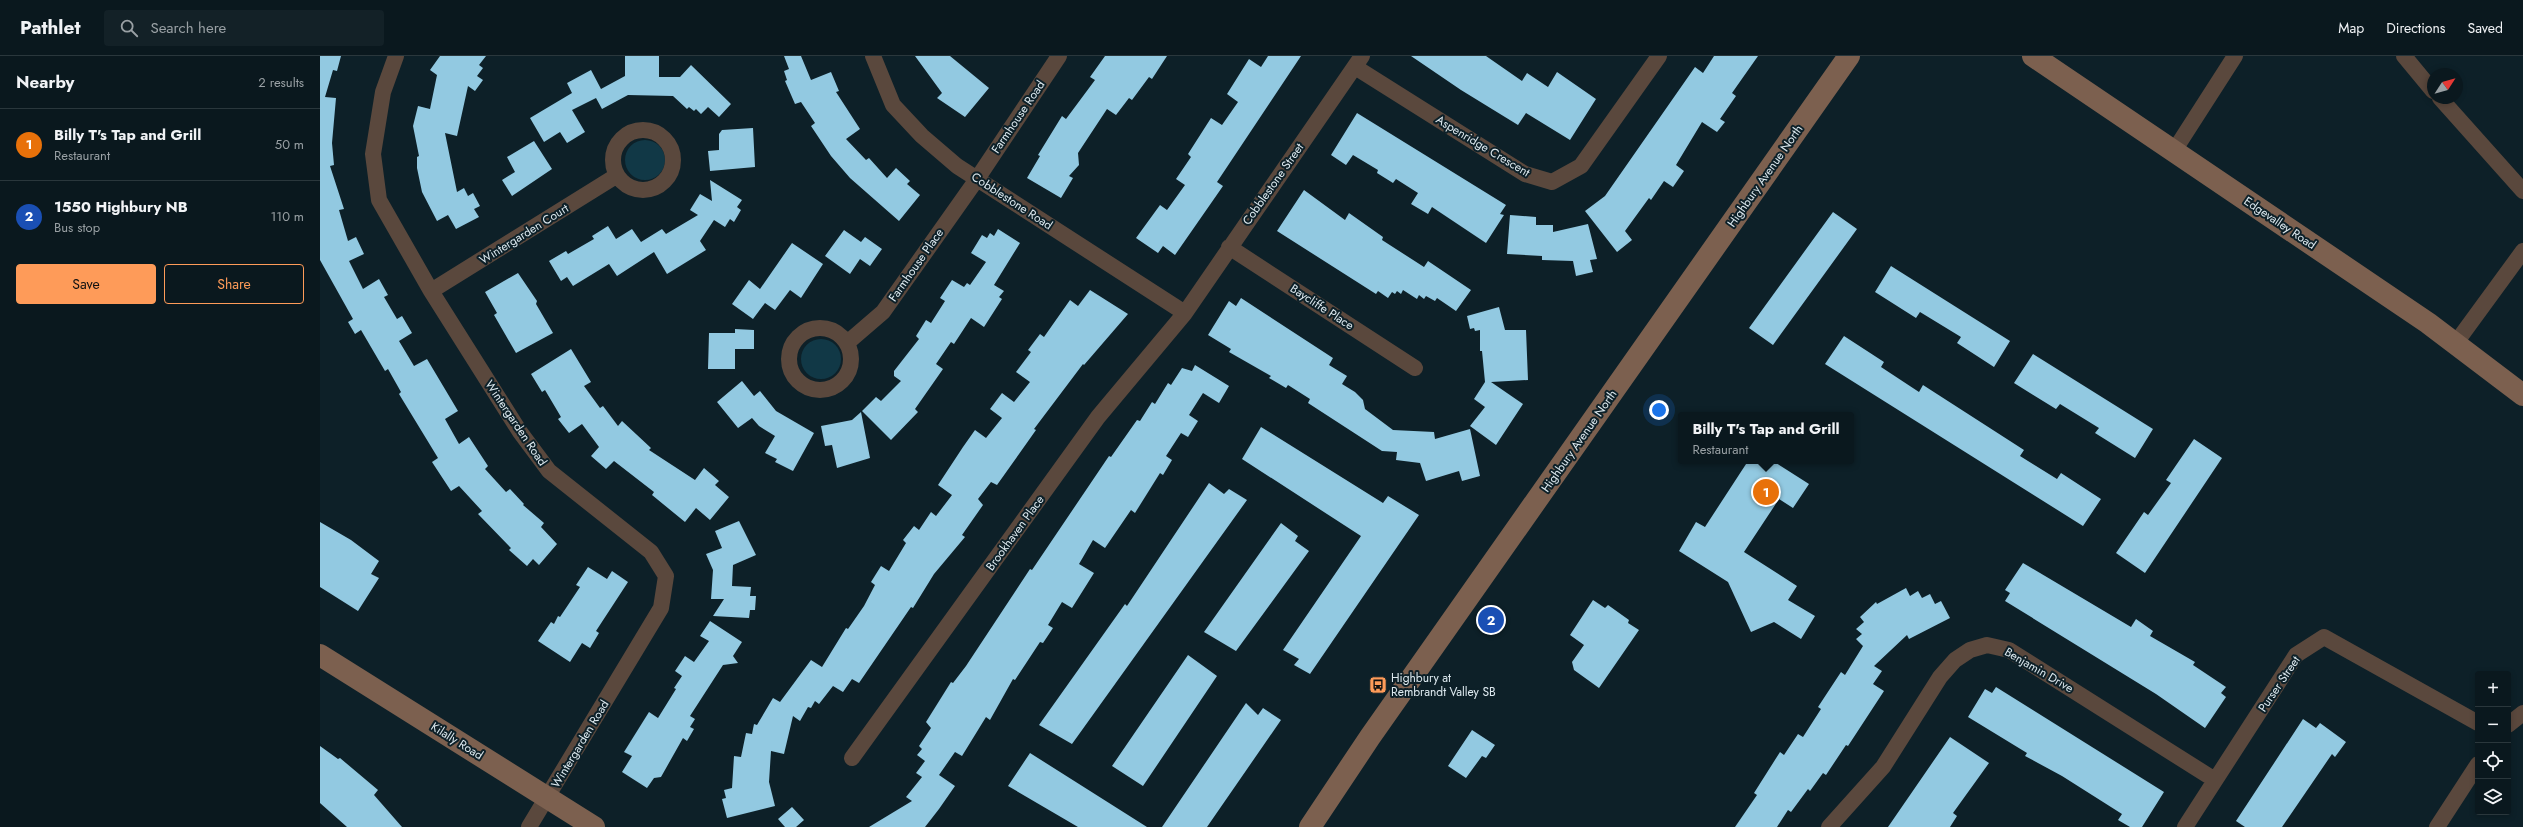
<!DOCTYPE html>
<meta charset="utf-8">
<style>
body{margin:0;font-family:Jost,sans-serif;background:#132127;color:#f1f3f6}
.controls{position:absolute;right:12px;bottom:12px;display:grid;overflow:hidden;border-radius:4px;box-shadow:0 2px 6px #0003}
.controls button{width:36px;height:36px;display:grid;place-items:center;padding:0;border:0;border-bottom:1px solid #2a373c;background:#0a181e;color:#f1f3f6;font:20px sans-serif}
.compass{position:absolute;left:2107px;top:12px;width:36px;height:36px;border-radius:50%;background:#0a181e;box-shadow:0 2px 6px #0003;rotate:54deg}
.you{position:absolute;left:1339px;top:354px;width:14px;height:14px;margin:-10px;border:3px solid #fff;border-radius:50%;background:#1a73e8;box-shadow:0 0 0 6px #1a73e833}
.badge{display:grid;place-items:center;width:26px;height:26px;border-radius:50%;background:#fe9b59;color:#fff;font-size:13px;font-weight:700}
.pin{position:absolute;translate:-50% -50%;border:2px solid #fff;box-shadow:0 1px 4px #0006}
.popup{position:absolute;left:1358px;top:356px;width:176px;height:52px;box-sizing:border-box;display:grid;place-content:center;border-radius:4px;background:#0a181e;filter:drop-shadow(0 1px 3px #0005);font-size:13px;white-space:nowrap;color:#99a0a4}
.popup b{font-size:15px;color:#f1f3f6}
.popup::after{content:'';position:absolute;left:50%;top:100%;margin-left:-8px;border:8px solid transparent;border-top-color:#0a181e}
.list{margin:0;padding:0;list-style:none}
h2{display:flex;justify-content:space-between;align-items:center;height:52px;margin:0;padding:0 16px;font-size:17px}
h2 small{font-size:13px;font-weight:400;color:#99a0a4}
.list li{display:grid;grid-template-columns:26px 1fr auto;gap:12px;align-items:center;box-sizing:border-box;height:72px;padding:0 16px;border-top:1px solid #2a373c}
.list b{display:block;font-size:15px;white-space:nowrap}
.list p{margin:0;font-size:13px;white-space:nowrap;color:#99a0a4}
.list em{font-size:13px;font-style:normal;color:#99a0a4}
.actions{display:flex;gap:8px;padding:12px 16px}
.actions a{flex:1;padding:9px 0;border:1px solid #fe9b59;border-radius:4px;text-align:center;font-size:14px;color:#fe9b59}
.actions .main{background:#fe9b59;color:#111}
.icon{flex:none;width:22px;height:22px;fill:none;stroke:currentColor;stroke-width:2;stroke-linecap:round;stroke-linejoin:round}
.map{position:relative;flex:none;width:2203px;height:771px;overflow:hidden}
header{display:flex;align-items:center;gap:24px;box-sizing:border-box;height:56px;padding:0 20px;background:#0a181e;border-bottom:1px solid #2a373c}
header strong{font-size:19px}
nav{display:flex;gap:22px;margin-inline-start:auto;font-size:14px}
.search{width:280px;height:36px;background:#132127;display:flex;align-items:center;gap:10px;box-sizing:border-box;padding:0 14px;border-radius:4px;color:#99a0a4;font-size:15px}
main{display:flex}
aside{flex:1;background:#0a181e}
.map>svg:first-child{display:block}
.green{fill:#113846}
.building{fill:#92c9e1}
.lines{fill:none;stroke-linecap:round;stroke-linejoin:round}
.street{stroke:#5a483d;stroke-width:16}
.secondary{stroke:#7c604f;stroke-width:22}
.labels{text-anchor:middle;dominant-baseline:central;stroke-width:4;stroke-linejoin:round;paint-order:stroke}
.street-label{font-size:12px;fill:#deeaf0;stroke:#0d2028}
.poi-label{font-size:12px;fill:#deeaf0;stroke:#0d2028;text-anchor:start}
</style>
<header>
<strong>Pathlet</strong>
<div class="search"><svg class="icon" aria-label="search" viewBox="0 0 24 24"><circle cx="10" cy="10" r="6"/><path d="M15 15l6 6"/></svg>Search here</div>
<nav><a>Map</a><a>Directions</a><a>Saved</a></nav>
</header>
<main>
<aside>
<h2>Nearby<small>2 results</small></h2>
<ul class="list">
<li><span class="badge" style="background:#e8710a">1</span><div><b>Billy T's Tap and Grill</b><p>Restaurant</p></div><em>50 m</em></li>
<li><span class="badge" style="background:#1a4fb4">2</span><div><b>1550 Highbury NB</b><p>Bus stop</p></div><em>110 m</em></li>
</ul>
<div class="actions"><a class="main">Save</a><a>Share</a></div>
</aside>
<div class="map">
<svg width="2203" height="771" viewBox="0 0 2203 771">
<rect width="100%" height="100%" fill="#0d2028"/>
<path class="green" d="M305 104a20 20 0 1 1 40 0a20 20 0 1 1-40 0Z
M481 303a20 20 0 1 1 40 0a20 20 0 1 1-40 0Z"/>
<path class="building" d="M0,0H21L17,15L13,14L5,41L16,42L12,87L14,109L10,110L24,153L19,154L28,185L36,181L44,198L29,205L43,233L59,223L68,239L64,241L77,263L82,260L92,277L79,285L94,310L107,303L138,355L125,363L139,388L149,381L168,410L165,413L186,436L190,433L204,448L203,449L224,467L221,471L237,488L219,509L213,503L207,510L189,494L191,492L158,458L162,455L139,430L131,435L112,406L118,402L79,338L81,336L68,313L65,315L41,274L35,278L28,266L33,263L0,204Z
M120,0H166L159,9L163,12L157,20L163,24L155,35L148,30L137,80L125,77L137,136L144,132L148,140L153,137L160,150L154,153L159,161L136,173L128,159L117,165L102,136L97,112V101L99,100L93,70L98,50L110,53L117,19L110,14Z
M305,0H339V21H360L371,9L411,48L399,61L388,51L381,58L376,53L374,55L369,51L367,53L353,40L308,39L282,53L276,42L252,54L265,76L247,87L240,76L224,86L210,62L252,37L247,27L271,14L281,33L305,20Z
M464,0H481L491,24L511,16L519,35L516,36L540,73L526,83L546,104L549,102L567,122L576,112L590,125L587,128L600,139L579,165L530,122L511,100L491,70L495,67L481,46L475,48L465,25L467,24L464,15L469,13Z
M595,0H630L669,32L645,61L617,42L622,37Z
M785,0H847L832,23L829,21L812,44L809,42L796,59L787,53L758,97L759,109L749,120L753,122L741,142L707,122L720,100L718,99L742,60L746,63L775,24L770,21Z
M948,0H981L897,126L903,130L855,199L843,190L838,197L816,182L840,149L847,154L865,129L856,123L871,101L868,98L891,62L902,69L918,46L907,38L929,3L941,11Z
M1091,0H1166L1202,25L1207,17L1228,31L1237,16L1276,43L1250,84L1206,57L1198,69L1141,34Z
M1394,0H1438L1412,37L1416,40L1400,63L1405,66L1397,76L1382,66L1356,109L1364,115L1353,131L1344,125L1331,144L1329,142L1305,175L1312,184L1297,196L1265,155L1285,140L1375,11L1383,17Z
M1037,57L1186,149L1180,158L1184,159L1166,187L1112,151L1108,158L1091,148L1098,137L1076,123L1073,127L1057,117L1058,114L1033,99L1026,109L1011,99Z
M433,72L435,111L390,115L388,95L399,94V78L402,74Z
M214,85L232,113L192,140L182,124L195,116L187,101Z
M390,124L422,144L417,151L421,154L414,166L410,163L405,171L394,164L380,185L386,194L347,218L334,196L297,220L289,208L253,230L247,221L241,225L229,205L246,195L248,198L274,183L272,180L288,170L296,183L312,173L321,186L342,173L346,178L378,159L370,154L380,138L392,145Z
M984,134L1025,164L1029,157L1063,181L1062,184L1104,211L1108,205L1151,234L1136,255L1117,242L1115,245L1106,240L1104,243L1099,239L1097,243L1083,234L1081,238L1077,235L1075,238L1072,236L1068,242L1058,235L1056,238L957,175Z
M1513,156L1537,173L1453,289L1429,272Z
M1190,159L1216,161V169H1233V176L1268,168L1277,203L1270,204L1273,216L1256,220L1253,205L1222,204V200L1187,198Z
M678,173L700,187L674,229L684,235L679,241L682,243L664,271L651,262L634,288L631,286L616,308L623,313L595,353L598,356L571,384L542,355L556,341L561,345L581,325L574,320V315L599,283L596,280L606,264L611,267L625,245L620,242L632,224L644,231L647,227L650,229L666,206L651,197L662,179L667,182L670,177L674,180Z
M524,174L541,186L545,181L562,193L550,210L540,203L530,218L505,200Z
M472,187L503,208L481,242L470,234L455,254L445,247L433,263L412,248L429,224L440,233Z
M1571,210L1690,285L1674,311L1637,287L1641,281L1600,256L1596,262L1555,236Z
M198,217L217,245L216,248L233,277L196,297L174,259L177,257L165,236Z
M770,234L808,258L764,309L763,308L714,373L716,374L677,429L671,426L658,443L663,449L642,479L645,481L614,518L593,552L591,551L539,627L532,623L523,636L513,630L499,648L495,645L491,652L488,651L480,665L473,660L464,698L451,695L449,726L455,750L407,762L402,743L406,742L404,734L412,732L414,700L421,701L426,677L432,678L434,668L437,669L453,642L460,646L491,604L502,611L526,572L528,573L544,550L555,529L551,526L561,510L569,515L586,487L583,484L594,470L599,474L611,456L616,460L632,439L618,429L643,391L655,374L666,382L682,362L670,353L682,337L694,346L710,326L696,316L711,296L708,294L720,278L724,281L750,244L758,250Z
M921,242L1013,302L1009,309L1027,320L1022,328L1035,336L1043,344L1045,353L1073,374L1114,376L1115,383L1150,373L1160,420L1142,425L1139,415L1106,425L1100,407L1076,404L1077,396L1062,395L988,347L990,343L968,329L966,332L949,322L951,320L909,296L911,293L888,279L909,245L916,250Z
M1179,251L1185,274H1206L1208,324L1171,326L1203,348L1176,389L1150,370L1165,351L1154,343L1165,326L1162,295H1160V274L1155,275L1154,272L1150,273L1147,260Z
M415,273L434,274V293H415V313H388L389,277H415Z
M1524,280L1564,306L1561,311L1599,336L1603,329L1704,394L1700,400L1737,423L1741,417L1781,443L1763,470L1505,308Z
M251,293L271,326L264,330L280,352L283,350L298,370L302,365L331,392L329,394L375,424L384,412L399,425L395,429L409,441L390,464L376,452L365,466L332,439L334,436L294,405L286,413L271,400L279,391L262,368L249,377L238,363L241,361L225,334L222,336L211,318Z
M1713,298L1833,373L1815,402L1775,377L1779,372L1740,348L1736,353L1694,327Z
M875,309L909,330L899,347L883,337L869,359L878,365L868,381L861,377L846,400L852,404L843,419L840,417L815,457L811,454L785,492L773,484L759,508L774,517L752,552L742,546L728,569L733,572L723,587L720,586L695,624L693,623L670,664L666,661L642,700L635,696L619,719L635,730L619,753L605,771H549L592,745L586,741L602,721L596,717L605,705L597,699L602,693L599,690L611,672L606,666L631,626L633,627L646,610L710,513L712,514L789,400L791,401L817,364L820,365L832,346L835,348L848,327L851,329L862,312L872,315Z
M422,325L434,340L440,335L456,355L494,377L473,415L455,406L457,403L445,397L455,380L439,370L432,362L418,372L397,346Z
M541,356L550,402L517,412L512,389L505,390L501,370L532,364Z
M941,371L1063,447L1068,440L1099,459L990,618L974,609L979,603L963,594L1041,480L922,403Z
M1874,383L1902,402L1825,517L1796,497L1824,456L1828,459L1851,427L1846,424Z
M1428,405H1453L1489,428L1473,452L1459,443L1424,496L1477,530L1468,544L1495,560L1481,583L1454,566L1431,576L1408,526L1359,495L1376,466L1385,471Z
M889,427L904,438L909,433L927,444L752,688L719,669L805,548L807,550Z
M419,465L436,499L413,509L412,530L431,531L430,540H436L435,554H430L429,562L393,560L404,543H391L393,514L386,498L402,492L395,475Z
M0,466L31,484L59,505L51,518L59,522L38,555L0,531Z
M961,467L978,480L975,485L989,495L916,595L884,576Z
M1703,507L1811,571L1816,563L1833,575L1830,580L1875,606L1873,609L1906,631L1901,637L1906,641L1885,672L1836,638L1685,545L1690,537L1685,534Z
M268,511L287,523L292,515L308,526L276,575L279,577L270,592L262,587L250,606L218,585L231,566L234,568L238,560L240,561L260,531L256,529Z
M1586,532L1590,540L1598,535L1602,542L1610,538L1615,548L1621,545L1630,562L1589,583L1587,579L1554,610L1562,615L1553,628L1564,635L1528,690L1526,689L1506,719L1503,717L1490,735L1488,733L1471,756L1468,754L1457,771H1415L1437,739L1434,737L1460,696L1464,699L1478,678L1483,681L1501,653L1498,651L1521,616L1525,619L1543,590L1536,583L1542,578L1536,573L1544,566L1540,561L1556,546L1557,548Z
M1273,544L1285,552L1288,549L1309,564L1308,567L1319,574L1279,632L1254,614L1252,606L1264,589L1250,579Z
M390,565L422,586L413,600L418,607L403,609L370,660L375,663L370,671L374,673L367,685L363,682L341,721L334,722L327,732L302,716L312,700L304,696L329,656L338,662L356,633L354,632L362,620L355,615L365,600L374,606L389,585L380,580Z
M868,599L897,620L823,730L792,710Z
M1676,631L1844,736L1822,771H1810L1798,764L1802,758L1742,720L1705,700L1707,697L1648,661L1665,633L1672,637Z
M926,647L938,659L943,652L961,664L887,771H842Z
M1983,663L1996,672L2000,667L2026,686L2015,701L2012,698L1962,771H1925L1916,765Z
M1152,674L1175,689L1166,702L1162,700L1146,722L1128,710Z
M1630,681L1669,707L1633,757L1637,760L1630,771H1568Z
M0,690L18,703L20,702L58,734L54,739L82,771H27L0,747Z
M710,697L827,771H758L688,730Z
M472,751L484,764L476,771H465L458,763Z"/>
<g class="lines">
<path class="street" d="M76,0L63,36L53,98L59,144L111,235L200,376L229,415L331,496L346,520L341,552L209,771
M553,0L573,49L602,80L637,110L865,257
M2084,0L2113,35
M1035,11L1205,118L1232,126L1261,110L1339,0
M2120,42L2203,135
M293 104a30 30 0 1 1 60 0a30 30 0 1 1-60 0Z
M1854,95L1915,0
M909,191L1095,312
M111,235L296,120
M469 303a31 31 0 1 1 62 0a31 31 0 1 1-62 0Z
M527,287L563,256L657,123L739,0
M2135,288L2203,195
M2188,669L2203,657
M532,702L778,361L865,257L1042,0
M1509,771L1563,711L1620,621L1635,604L1650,594L1667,589L1689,594L1895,724
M1865,771L1976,599L2004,581L2158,667
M2117,771L2158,708"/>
<path class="secondary" d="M1713,0L2108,267L2203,339
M0,599L274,771
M990,771L1050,681L1529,0"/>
</g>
<defs>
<symbol id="bus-square" viewBox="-11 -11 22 22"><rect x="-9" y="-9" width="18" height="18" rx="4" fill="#fe9b59" stroke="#0d2028"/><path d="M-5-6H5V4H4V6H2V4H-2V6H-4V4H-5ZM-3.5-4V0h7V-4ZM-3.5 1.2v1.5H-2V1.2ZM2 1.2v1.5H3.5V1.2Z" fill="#111"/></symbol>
</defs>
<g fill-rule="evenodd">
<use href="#bus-square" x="1048" y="619" width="20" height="20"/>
</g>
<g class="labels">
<g class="street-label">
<text transform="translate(698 61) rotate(-56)">Farmhouse Road</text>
<text transform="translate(1163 90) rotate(31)">Aspenridge Crescent</text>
<text transform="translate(1445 120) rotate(-55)">Highbury Avenue North</text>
<text transform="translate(953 128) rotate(-55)">Cobblestone Street</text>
<text transform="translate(692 145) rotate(33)">Cobblestone Road</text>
<text transform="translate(1960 167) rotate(34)">Edgevalley Road</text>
<text transform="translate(204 178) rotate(-32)">Wintergarden Court</text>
<text transform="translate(596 209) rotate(-55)">Farmhouse Place</text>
<text transform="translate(1002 251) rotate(33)">Baycliffe Place</text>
<text transform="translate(196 367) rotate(56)">Wintergarden Road</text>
<text transform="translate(1259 385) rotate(-55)">Highbury Avenue North</text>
<text transform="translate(695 477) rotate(-54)">Brookhaven Place</text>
<text transform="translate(1719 614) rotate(30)">Benjamin Drive</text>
<text transform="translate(1959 628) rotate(-56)">Purser Street</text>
<text transform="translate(137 685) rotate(32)">Kilally Road</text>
<text transform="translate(260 688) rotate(-59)">Wintergarden Road</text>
</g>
<g class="poi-label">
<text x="1071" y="622">Highbury at<tspan x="1071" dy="14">Rembrandt Valley SB</tspan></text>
</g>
</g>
</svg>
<div class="controls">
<button>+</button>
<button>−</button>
<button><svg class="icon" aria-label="locate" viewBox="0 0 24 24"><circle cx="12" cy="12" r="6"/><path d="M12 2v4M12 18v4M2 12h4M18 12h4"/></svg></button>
<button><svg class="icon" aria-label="layers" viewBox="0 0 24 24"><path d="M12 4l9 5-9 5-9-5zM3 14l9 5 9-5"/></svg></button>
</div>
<svg class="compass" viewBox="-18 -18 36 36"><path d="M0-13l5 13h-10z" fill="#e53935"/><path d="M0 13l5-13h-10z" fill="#99a0a4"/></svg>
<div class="you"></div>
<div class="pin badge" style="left:1446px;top:436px;background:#e8710a">1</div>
<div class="popup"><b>Billy T's Tap and Grill</b>Restaurant</div>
<div class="pin badge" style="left:1171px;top:564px;background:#1a4fb4">2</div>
</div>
</main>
